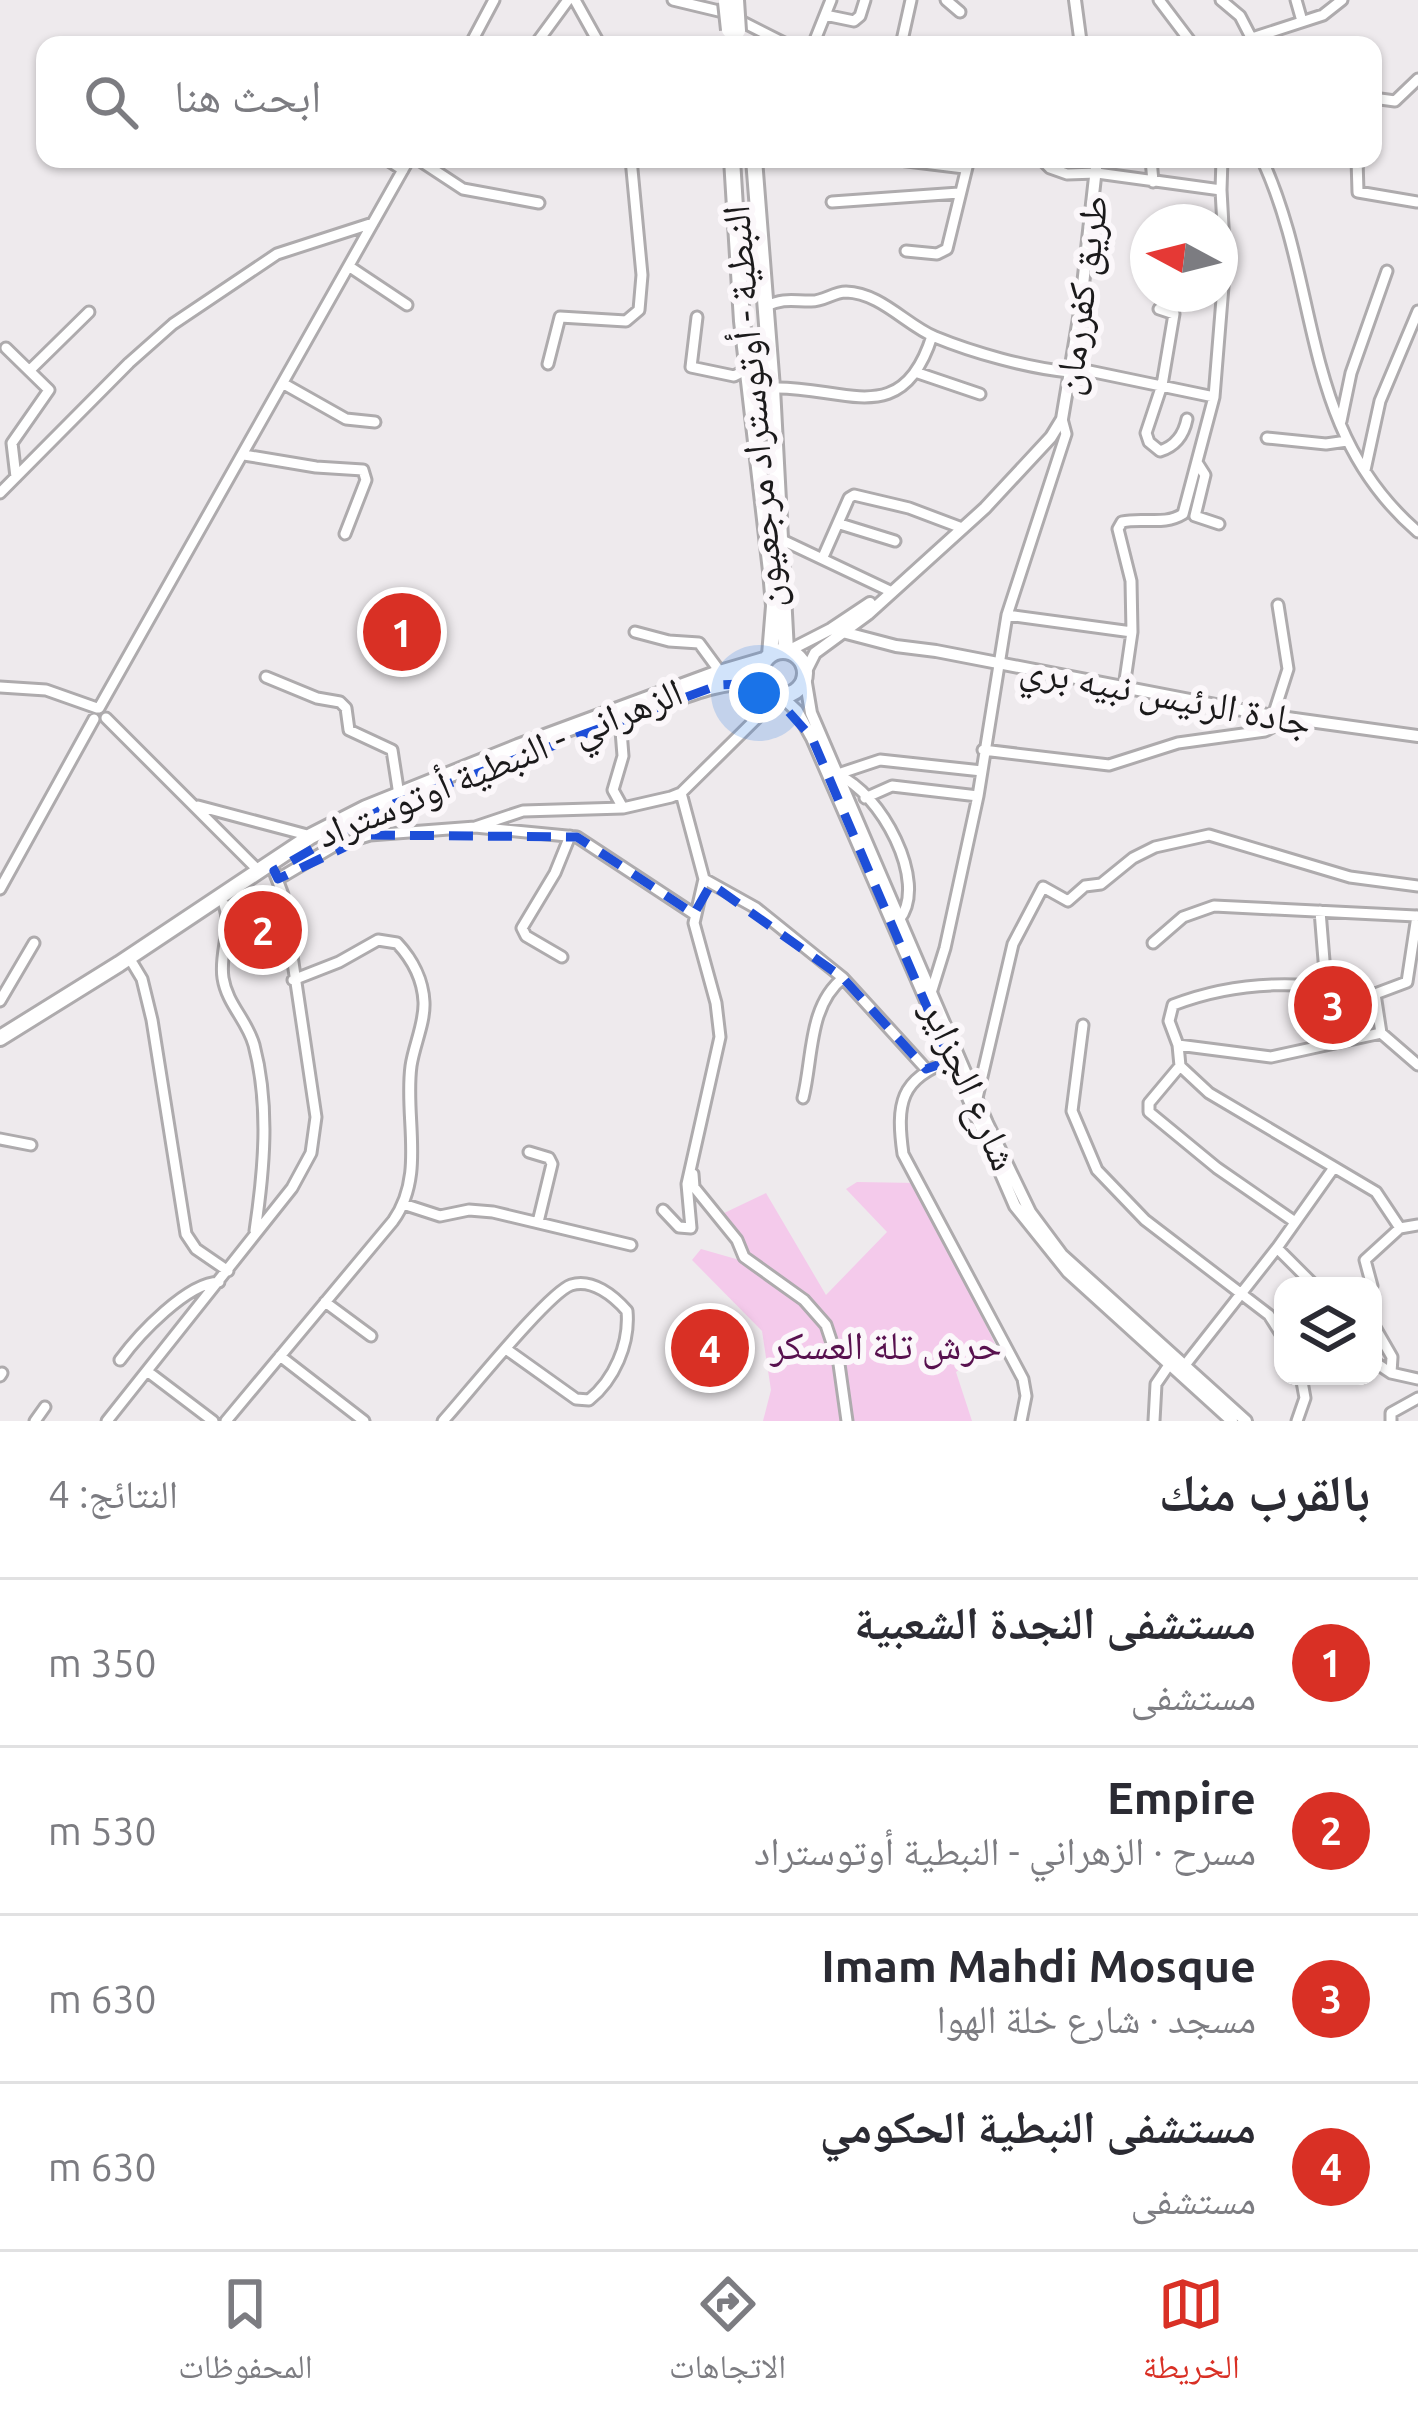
<!DOCTYPE html>
<html lang="ar">
<meta charset="utf-8">
<style>
body{margin:0;font-family:Ubuntu,"Noto Naskh Arabic",sans-serif;background:#f2f2f3;color:#2b2b33;direction:rtl}
.controls{position:absolute;right:36px;bottom:36px;display:grid;overflow:hidden;border-radius:24px;box-shadow:0 3px 9px #0004}
.controls button{width:108px;height:108px;display:grid;place-items:center;padding:0;border:0;border-bottom:3px solid #e1e1e2;background:#fff;color:#2b2b33;font:60px sans-serif}
.compass{position:absolute;left:1130px;top:204px;width:108px;height:108px;border-radius:50%;background:#fff;box-shadow:0 3px 9px #0004;rotate:277deg}
.you{position:absolute;left:759px;top:693px;width:42px;height:42px;margin:-30px;border:9px solid #fff;border-radius:50%;background:#1a73e8;box-shadow:0 0 0 18px #1a73e833}
.badge{display:grid;place-items:center;width:78px;height:78px;border-radius:50%;background:#d93025;color:#fff;font-size:39px;font-weight:700}
.pin{position:absolute;translate:-50% -50%;border:6px solid #fff;box-shadow:0 3px 12px #0006}
.list{margin:0;padding:0;list-style:none}
h2{display:flex;justify-content:space-between;align-items:center;height:156px;margin:0;padding:0 48px;font-size:51px}
h2 small{font-size:39px;font-weight:400;color:#7c7c81}
.list li{display:grid;grid-template-columns:78px 1fr auto;gap:36px;align-items:center;box-sizing:border-box;height:168px;padding:0 48px;border-top:3px solid #e1e1e2}
.list b{display:block;font-size:45px;white-space:nowrap}
.list p{margin:0;font-size:39px;white-space:nowrap;color:#7c7c81}
.list em{font-size:39px;font-style:normal;color:#7c7c81}
.icon{flex:none;width:66px;height:66px;fill:none;stroke:currentColor;stroke-width:2;stroke-linecap:round;stroke-linejoin:round}
.map{position:relative;flex:none;width:1418px;height:1421px;overflow:hidden;direction:ltr}
.search{position:absolute;background:#fff;box-shadow:0 3px 9px #0004;left:36px;right:36px;top:36px;height:132px;display:flex;align-items:center;gap:30px;box-sizing:border-box;padding:0 42px;border-radius:24px;color:#7c7c81;font-size:45px}
.sheet{height:828px;background:#fff}
nav{display:flex;justify-content:space-around;align-items:center;box-sizing:border-box;height:168px;border-top:3px solid #e1e1e2;background:#fff;font-size:33px;color:#7c7c81}
nav a{display:grid;justify-items:center;gap:6px}
nav .on{color:#d93025}
.map>svg:first-child{display:block}
.green{fill:#f4caeb}
.lines{fill:none;stroke-linecap:round;stroke-linejoin:round}
.minor-casing{stroke:#aeabad;stroke-width:15}
.major-casing{stroke:#aeabad;stroke-width:16}
.highway-casing{stroke:#aeabad;stroke-width:20}
.minor{stroke:#fff;stroke-width:9}
.major{stroke:#fff;stroke-width:10}
.highway{stroke:#fff;stroke-width:14}
.highway-bridge-casing{stroke:#aeabad;stroke-width:20;stroke-linecap:butt}
.highway-bridge{stroke:#fff;stroke-width:14}
.marked{fill:none;stroke:#1d4ed8;stroke-width:9;stroke-dasharray:24 15;stroke-linejoin:round}
.labels{text-anchor:middle;dominant-baseline:central;stroke-width:12;stroke-linejoin:round;paint-order:stroke}
.street-label{font-size:39px;fill:#1b1a1b;stroke:#fbf7fa}
.park-label{font-size:39px;fill:#58114f;stroke:#fbf7fa}
</style>
<div class="map">
<svg width="1418" height="1421" viewBox="0 0 1418 1421">
<rect width="100%" height="100%" fill="#eeeaed"/>
<path class="green" d="M857,1182L917,1183L995,1344L956,1372L972,1421H763L771,1390L762,1331L692,1260L701,1249L743,1261L720,1215L766,1193L826,1295L887,1232L846,1189Z"/>
<g class="lines">
<defs>
<path id="minor" d="M575,0L600,45
M673,0L723,12L788,45
M946,0L960,12
M1159,0L1193,45
M1221,0L1240,16L1255,45
M1296,0L1302,21
M825,15L854,21L860,16L865,0
M1252,38L1323,15L1342,0
M470,45L494,0
M535,45L568,0
M813,45L831,0
M901,45L911,0
M1373,98L1395,101L1418,79
M386,159L403,170
M891,159L964,168
M1041,159L1050,168L1067,174L1097,173L1221,190L1222,159
M1151,159L1153,182
M1262,159C1322,289 1299,430 1418,532
M1357,159L1358,192L1417,202
M422,162L463,189L539,203
M832,202L959,193
M906,251L937,254L947,249L969,159
M350,267L407,305
M766,306C784,298 792,301 810,301C823,302 833,292 846,292C881,293 906,325 935,337C974,353 1028,368 1069,372
M1159,309L1174,314L1162,385L1146,433L1149,442L1160,451C1176,446 1184,434 1187,419
M697,317L691,367L734,376L748,369
M6,348L49,390L12,443L16,477
M548,364L560,317L626,321L639,310L642,275L631,159
M1070,367L1214,397L1183,514C1164,526 1143,517 1122,522L1118,529L1131,581L1132,632
M31,369L89,312
M918,373L980,394
M284,384L346,419L375,422
M772,388C842,385 902,432 932,336
M1214,397L1225,262L1221,190
M1341,421L1351,373L1387,271
M1267,438L1326,444L1347,441
M244,455L316,467L363,470L366,480L345,534
M1198,464L1205,475L1195,516L1219,524
M1365,470L1380,401L1418,311
M0,493L129,363L173,324L277,254L373,223
M840,524L895,541
M778,538L892,592
M823,557L849,498L854,495L909,508L962,528
M1007,615L1132,632L1124,687
M635,632L669,641L699,643L721,673
M266,677L317,698L340,702L346,708L349,730L392,750L399,795
M0,687L46,690L97,708
M99,708L409,159
M1273,716L1288,669L1278,605
M106,718L259,871
M620,718L623,756L613,790L623,808
M983,750L1109,765L1178,743L1265,731L1287,719
M838,774L880,760L982,771
M839,776C879,791 930,882 899,920
M865,798L892,786L978,796
M198,806L311,836
M475,827L577,837L694,914
M278,879L334,846L370,835L475,827L523,811L623,808L671,797L681,793L765,710L776,694
M704,879L756,908L843,978L926,1069
M0,889L94,719
M224,904C233,930 219,952 223,978C227,1004 247,1020 254,1045C270,1106 264,1170 255,1231
M1320,911L1326,985
M1417,916L1407,982L1375,994L1381,1033L1418,1065
M1153,943L1183,917L1214,906L1416,916
M562,957L526,936L522,928L555,873L570,836
M133,964L142,979L152,1020L186,1234L196,1249L228,1271
M931,993L945,948L978,796L1007,615L1066,434L1062,419
M0,1001L34,943
M1083,1025L1072,1111L1097,1170L1145,1220L1269,1315L1283,1337
M1381,1033L1271,1057L1178,1045L1180,1066L1209,1093L1376,1192L1400,1228L1418,1225
M1178,1045L1169,1021L1173,1005C1240,979 1306,981 1375,994
M950,1061C900,1078 896,1104 903,1154L1023,1379L1026,1396L1021,1421
M1180,1066L1149,1103V1112L1217,1168L1295,1222
M803,1098C813,1058 808,1006 843,978
M977,1098L1013,944L1043,887L1068,901L1085,886L1101,884L1133,858L1155,847L1209,835L1350,877L1418,886
M0,1139L31,1145
M529,1152L549,1158L552,1164L538,1222
M693,1174L694,1187L737,1240L744,1257L804,1300L826,1325L839,1364L847,1421
M403,1204L440,1216L469,1210L493,1212L631,1245
M663,1210L679,1227L691,1228L687,1184L720,1037L716,1003L694,923L704,879L681,793
M1277,1248L1315,1286
M1372,1286L1365,1260L1400,1228
M325,1302L371,1336
M1373,1324L1392,1357L1391,1373
M280,1356L364,1421
M120,1360C139,1334 187,1283 219,1282
M1373,1361L1391,1373L1418,1379
M1185,1365L1277,1248L1333,1169
M147,1371L213,1421
M0,1376L2,1373
M35,1421L45,1407
M107,1421L292,1188L311,1153L316,1117L283,895L274,871
M226,1421L393,1221C426,1175 404,1118 411,1066C414,1045 425,1023 424,1002C423,980 412,959 397,943L378,940L339,962L293,980
M443,1421C465,1397 548,1293 571,1285C592,1278 614,1296 627,1311C630,1344 614,1380 589,1400L576,1399L506,1349
M1154,1421L1156,1384L1169,1365
M1297,1421L1305,1398L1301,1376
M1391,1421V1413L1418,1398"/>
<path id="major" d="M1075,0L1081,45
M831,629L896,646L936,651L1273,716L1418,736
M788,651L831,629L870,603
M805,673L815,653L868,614L985,508L1051,437L1062,419L1080,312L1097,159
M805,677L811,713L987,1123L1030,1212L1062,1255L1246,1421
M780,695L797,711L812,738L1015,1206L1068,1272L1232,1421"/>
<path id="highway" d="M732,159L742,321L771,571L774,606L770,655
M754,159L772,388L786,651
M761 673a22 22 0 1 1 44 0a22 22 0 1 1-44 0Z
M638,712C677,699 721,676 763,683
M0,1038L119,964L311,836L366,808L518,747L713,675L764,660"/>
</defs>
<use href="#minor" class="minor-casing"/>
<use href="#major" class="major-casing"/>
<use href="#highway" class="highway-casing"/>
<use href="#minor" class="minor"/>
<use href="#major" class="major"/>
<use href="#highway" class="highway"/>
<defs>
<path id="highway-bridge" d="M736,0L738,31
M726,2L729,30"/>
</defs>
<use href="#highway-bridge" class="highway-bridge-casing"/>
<use href="#highway-bridge" class="highway-bridge"/>
</g>
<path class="marked" d="M763,683L812,738L950,1061L926,1069L843,978L711,884L694,914L577,837L370,835L278,879L274,871L388,806L719,685Z"/>
<g class="labels">
<g class="street-label">
<text transform="translate(1080 295) rotate(-82)">طريق كفررمان</text>
<text transform="translate(752 407) rotate(-95)">النبطية - أوتوستراد مرجعيون</text>
<text transform="translate(1166 694) rotate(11)">جادة الرئيس نبيه بري</text>
<text transform="translate(499 762) rotate(-22)">الزهراني - النبطية أوتوستراد</text>
<text transform="translate(971 1085) rotate(66)">شارع الجزاير</text>
</g>
<g class="park-label">
<text x="886" y="1344">حرش تلة العسكر</text>
</g>
</g>
</svg>
<div class="controls">
<button><svg class="icon" aria-label="layers" viewBox="0 0 24 24"><path d="M12 4l9 5-9 5-9-5zM3 14l9 5 9-5"/></svg></button>
</div>
<svg class="compass" viewBox="-18 -18 36 36"><path d="M0-13l5 13h-10z" fill="#e53935"/><path d="M0 13l5-13h-10z" fill="#7c7c81"/></svg>
<div class="you"></div>
<div class="pin badge" style="left:402px;top:632px">1</div>
<div class="pin badge" style="left:263px;top:930px">2</div>
<div class="pin badge" style="left:1333px;top:1005px">3</div>
<div class="pin badge" style="left:710px;top:1348px">4</div>
<div class="search"><svg class="icon" aria-label="search" viewBox="0 0 24 24"><circle cx="10" cy="10" r="6"/><path d="M15 15l6 6"/></svg>ابحث هنا</div>
</div>
<section class="sheet">
<h2>بالقرب منك<small>النتائج: 4</small></h2>
<ul class="list">
<li><span class="badge">1</span><div><b>مستشفى النجدة الشعبية</b><p>مستشفى</p></div><em>350 m</em></li>
<li><span class="badge">2</span><div><b>Empire</b><p>مسرح · الزهراني - النبطية أوتوستراد</p></div><em>530 m</em></li>
<li><span class="badge">3</span><div><b>Imam Mahdi Mosque</b><p>مسجد · شارع خلة الهوا</p></div><em>630 m</em></li>
<li><span class="badge">4</span><div><b>مستشفى النبطية الحكومي</b><p>مستشفى</p></div><em>630 m</em></li>
</ul>
</section>
<nav>
<a class="on"><svg class="icon" aria-label="map" viewBox="0 0 24 24"><path d="M3 6l6-2 6 2 6-2v14l-6 2-6-2-6 2zM9 4v14M15 6v14"/></svg>الخريطة</a>
<a><svg class="icon" aria-label="directions" viewBox="0 0 24 24"><path d="M12 3l9 9-9 9-9-9zM9 14v-3h6M13 9l2 2-2 2"/></svg>الاتجاهات</a>
<a><svg class="icon" aria-label="saved" viewBox="0 0 24 24"><path d="M7 4h10v16l-5-4-5 4z"/></svg>المحفوظات</a>
</nav>
